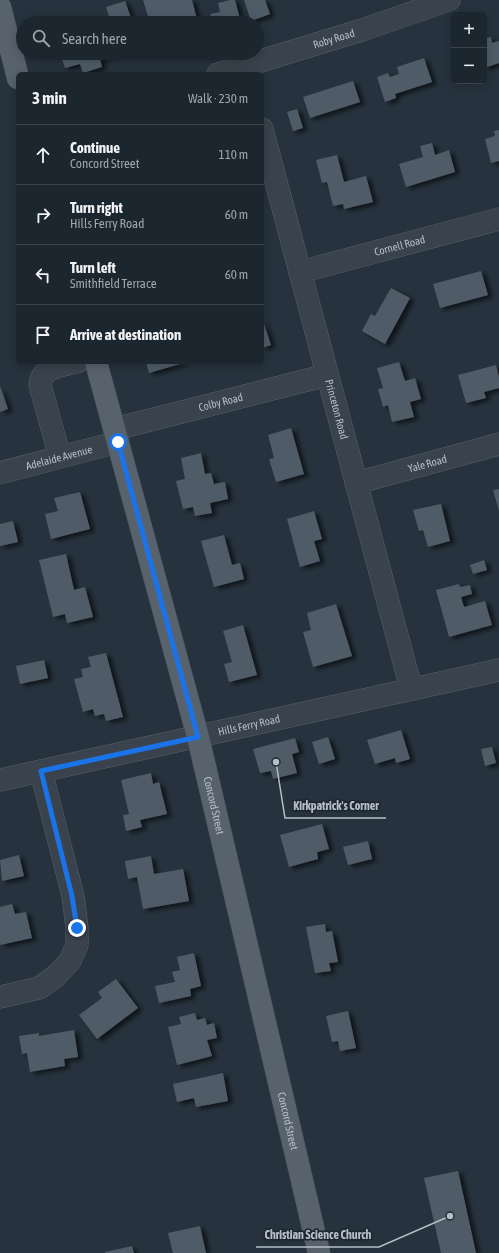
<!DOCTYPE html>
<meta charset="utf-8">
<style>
body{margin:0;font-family:"Asap Condensed",sans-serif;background:#252e36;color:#f1f3f6}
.controls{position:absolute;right:12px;top:12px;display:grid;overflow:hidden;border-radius:6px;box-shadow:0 2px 10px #0003}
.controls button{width:36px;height:36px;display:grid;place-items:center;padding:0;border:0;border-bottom:1px solid #3a434a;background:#1c262e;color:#f1f3f6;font:20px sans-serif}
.stop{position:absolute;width:12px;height:12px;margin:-9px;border:3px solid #1a73e8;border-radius:50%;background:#fff}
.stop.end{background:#1a73e8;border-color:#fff;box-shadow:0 1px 4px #0008}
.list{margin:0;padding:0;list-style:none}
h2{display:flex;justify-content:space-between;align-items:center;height:52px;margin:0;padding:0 16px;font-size:17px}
h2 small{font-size:13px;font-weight:400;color:#a0a5aa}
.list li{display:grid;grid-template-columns:26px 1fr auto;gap:12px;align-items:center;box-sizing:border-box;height:60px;padding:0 16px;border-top:1px solid #3a434a}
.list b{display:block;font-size:15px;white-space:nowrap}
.list p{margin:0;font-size:13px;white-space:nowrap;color:#a0a5aa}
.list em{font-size:13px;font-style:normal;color:#a0a5aa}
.icon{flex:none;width:22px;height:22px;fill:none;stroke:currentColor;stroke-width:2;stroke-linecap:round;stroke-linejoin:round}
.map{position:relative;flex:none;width:499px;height:1253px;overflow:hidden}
.search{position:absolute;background:#1c262e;box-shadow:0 2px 10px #0003;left:16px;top:16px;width:248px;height:44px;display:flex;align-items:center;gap:10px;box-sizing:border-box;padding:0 14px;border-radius:22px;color:#a0a5aa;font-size:15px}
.panel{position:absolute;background:#1c262e;box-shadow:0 2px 10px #0003;left:16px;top:72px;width:248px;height:292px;border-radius:6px}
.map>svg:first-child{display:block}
.building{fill:#505b68;filter:url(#shadow)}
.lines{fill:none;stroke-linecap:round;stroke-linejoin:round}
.minor-casing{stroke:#58616b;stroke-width:23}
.major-casing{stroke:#464f59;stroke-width:23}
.minor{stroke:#3a434d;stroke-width:22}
.major{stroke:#58626d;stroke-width:22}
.route{stroke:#1a73e8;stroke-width:5}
.labels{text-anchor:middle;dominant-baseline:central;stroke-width:3.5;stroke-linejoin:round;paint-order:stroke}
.street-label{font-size:11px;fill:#b6bec8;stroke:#1f2832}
.leader{fill:none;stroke:#b6bec8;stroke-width:1.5}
.callout-dot{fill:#b6bec8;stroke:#1f2832;stroke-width:1.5}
.callout-label{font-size:12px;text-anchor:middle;font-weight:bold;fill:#b6bec8;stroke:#1f2832;stroke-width:3.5;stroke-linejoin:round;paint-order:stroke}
</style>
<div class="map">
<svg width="499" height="1253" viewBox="0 0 499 1253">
<defs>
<filter id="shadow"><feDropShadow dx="4.5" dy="2.5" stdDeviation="2" flood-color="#0009"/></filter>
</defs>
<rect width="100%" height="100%" fill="#26323d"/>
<path class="building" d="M143,0H192L198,23H168L166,18L150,23Z
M230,0H235L241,23H213L210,14L220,12L218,3Z
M244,0H265L270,14L251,21Z
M125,1L131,18L111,23L106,7Z
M491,37L492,43L499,41V63L484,68V39Z
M60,53H113V55L100,59L102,67L83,73L80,64L65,68Z
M424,58L432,82L395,94L396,98L385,102L377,77L388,73L390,77L399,74L397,67Z
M353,81L360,102L310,118L303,97Z
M297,109L303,128L293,131L287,112Z
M499,130V161L491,163L485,139L495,136L494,131Z
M432,143L435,155L449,150L455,172L406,187L399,164L423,157L420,146Z
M337,155L344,182L366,176L373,202L344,209L343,204L333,206L327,182L322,183L316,160Z
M481,271L488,295L440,308L433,284Z
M391,288L410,298L385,344L362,331L371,314L375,316Z
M262,318L271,345L262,348Z
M146,362H187L149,373Z
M399,362L405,381L415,378L421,399L410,402L414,417L392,422L388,405L383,407L378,389L383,388L377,368Z
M496,365L499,377V388L484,392L486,398L466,403L458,375Z
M0,386L8,409L0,412Z
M291,428L304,474L276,482L269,459L274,458L268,435Z
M201,453L205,474L211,473L214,484L225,482L228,499L210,503L212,513L195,516L193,507L183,509L176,481L185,479L181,458Z
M499,489V511L493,490Z
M80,492L90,529L51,539L45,514L58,511L54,498Z
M441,504L450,541L428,547L423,530L419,531L413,510Z
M314,511L322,539L314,541L320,561L300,567L287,519Z
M13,521L18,542L0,546V524Z
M224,535L232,565L240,563L244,579L214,587L201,541Z
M66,554L74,590L85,587L93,617L67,623L65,614L53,617L39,560Z
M484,560L487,570L473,574L470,565Z
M459,584L460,587L470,585L472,594L461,597L464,607L485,601L492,625L449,637L436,590Z
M336,604L352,656L313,667L303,632L311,630L307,613Z
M243,625L257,675L229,682L224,664L232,662L223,631Z
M106,653L123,717L106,721L104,714L95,716L93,709L83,712L74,679L83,677L81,669L91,667L88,657Z
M44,660L48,678L20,684L16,666Z
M401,730L410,759L396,763L395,758L375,764L367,740Z
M328,737L335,759L319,764L312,742Z
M295,738L299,752L292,754L297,773L273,779L271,771L260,773L253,749Z
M492,747L496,763L485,766L481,749Z
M151,773L153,784L159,782L167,814L140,820L142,827L126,831L123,815L129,814L121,780Z
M322,824L329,849L317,852L318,859L289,867L280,835Z
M368,841L372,859L348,865L343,847Z
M19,855L24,876L2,881L0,860Z
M151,856L154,874L183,869L189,901L143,909L137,877L128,879L125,861Z
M12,904L15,914L26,912L32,938L0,945V907Z
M325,924L326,932L332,931L338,962L329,963L331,971L315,973L306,927Z
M194,953L201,986L190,989L191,996L159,1003L155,986L175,982L172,972L180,970L177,957Z
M116,979L138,1008L97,1039L79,1015L102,998L98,992Z
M348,1011L356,1048L340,1051L338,1041L332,1042L326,1016Z
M195,1013L197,1020L205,1018L207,1025L214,1023L217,1038L207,1040L212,1056L177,1065L168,1027L181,1024L179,1017Z
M74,1030L78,1057L64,1059L65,1066L30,1072L27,1053L22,1054L19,1036L39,1033V1036Z
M223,1073L228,1101L196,1107L194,1098L177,1102L173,1084Z
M458,1171L476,1253H441L424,1178Z
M200,1226L206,1253H173L168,1233Z
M132,1246L134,1253H105V1252Z"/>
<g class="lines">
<defs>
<g id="minor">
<path id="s1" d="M218,74L362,30L449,0"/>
<path id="s2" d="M262,129L411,688"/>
<path id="s3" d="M300,272L499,219"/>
<path id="s4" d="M115,429L327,375"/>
<path d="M60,457L40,385C41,367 62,366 77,362"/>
<path id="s5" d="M0,473L118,442"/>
<path id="s6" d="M356,483L499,444"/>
<path id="s7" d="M0,780L499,670"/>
<path d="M0,997L39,988L56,976L70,961L77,945V928L73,896L41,771"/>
</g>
<g id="major">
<path d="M0,7L18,78"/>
<path id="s8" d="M96,362L198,737L319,1253"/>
</g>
</defs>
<use href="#minor" class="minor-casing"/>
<use href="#major" class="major-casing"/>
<use href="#minor" class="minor"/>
<use href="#major" class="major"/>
</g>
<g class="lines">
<path class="route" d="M77,928L72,896L41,771L198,737L118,442"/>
</g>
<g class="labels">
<g class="street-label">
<text stroke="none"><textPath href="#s1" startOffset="121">Roby Road</textPath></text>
<text stroke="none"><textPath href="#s3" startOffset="103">Cornell Road</textPath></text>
<text stroke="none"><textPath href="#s4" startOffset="109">Colby Road</textPath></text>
<text stroke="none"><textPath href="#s2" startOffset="290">Princeton Road</textPath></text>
<text stroke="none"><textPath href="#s5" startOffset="61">Adelaide Avenue</textPath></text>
<text stroke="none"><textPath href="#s6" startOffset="74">Yale Road</textPath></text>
<text stroke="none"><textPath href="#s7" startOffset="255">Hills Ferry Road</textPath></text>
<text stroke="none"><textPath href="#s8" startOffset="459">Concord Street</textPath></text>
<text stroke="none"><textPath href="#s8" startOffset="783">Concord Street</textPath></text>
</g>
</g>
<path class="leader" d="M276 762L285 818H386M450 1216L379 1247H256"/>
<g class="callout-dot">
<circle cx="276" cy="762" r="4"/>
<circle cx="450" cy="1216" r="4"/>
</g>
<g class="callout-label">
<text x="336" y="810">Kirkpatrick's Corner</text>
<text x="318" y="1239">Christian Science Church</text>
</g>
</svg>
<div class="controls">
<button>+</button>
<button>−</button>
</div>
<div class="stop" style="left:118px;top:442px"></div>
<div class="stop end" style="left:77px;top:928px"></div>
<div class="search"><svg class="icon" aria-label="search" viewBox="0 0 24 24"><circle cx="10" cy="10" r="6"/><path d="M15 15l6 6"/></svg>Search here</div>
<section class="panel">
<h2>3 min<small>Walk · 230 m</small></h2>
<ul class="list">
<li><svg class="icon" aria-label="ahead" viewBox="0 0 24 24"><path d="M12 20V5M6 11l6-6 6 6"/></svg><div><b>Continue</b><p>Concord Street</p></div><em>110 m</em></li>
<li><svg class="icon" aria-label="right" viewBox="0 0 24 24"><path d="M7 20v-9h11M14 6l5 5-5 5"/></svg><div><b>Turn right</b><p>Hills Ferry Road</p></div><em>60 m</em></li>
<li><svg class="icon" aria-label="left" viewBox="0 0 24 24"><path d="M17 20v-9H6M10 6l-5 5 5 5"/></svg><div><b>Turn left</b><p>Smithfield Terrace</p></div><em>60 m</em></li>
<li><svg class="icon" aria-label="arrive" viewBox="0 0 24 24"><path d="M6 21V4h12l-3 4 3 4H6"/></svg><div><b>Arrive at destination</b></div></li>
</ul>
</section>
</div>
